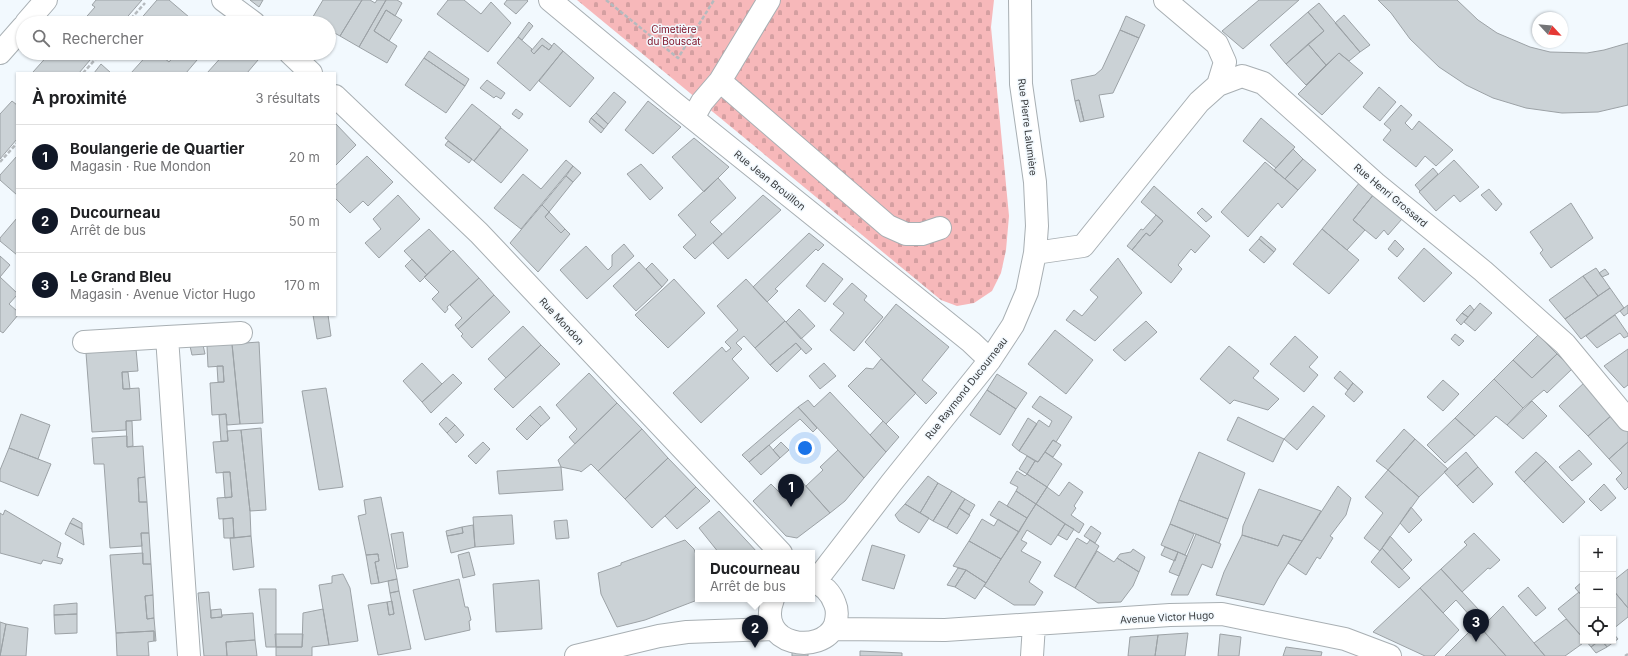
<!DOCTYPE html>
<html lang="fr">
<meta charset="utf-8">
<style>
body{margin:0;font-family:Inter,sans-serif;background:#f2f2f2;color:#202124}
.controls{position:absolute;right:12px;bottom:12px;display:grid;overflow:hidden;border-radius:0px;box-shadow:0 1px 3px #0004}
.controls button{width:36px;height:36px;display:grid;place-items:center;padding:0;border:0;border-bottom:1px solid #e0e0e0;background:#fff;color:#202124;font:20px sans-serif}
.compass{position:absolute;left:1532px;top:12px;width:36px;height:36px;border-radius:50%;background:#fff;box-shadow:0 1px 3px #0004;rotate:116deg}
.you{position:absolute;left:805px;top:448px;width:14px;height:14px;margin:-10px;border:3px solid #fff;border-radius:50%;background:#1a73e8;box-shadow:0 0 0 6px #1a73e833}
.badge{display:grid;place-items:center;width:26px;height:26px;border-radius:50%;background:#111827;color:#fff;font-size:13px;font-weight:700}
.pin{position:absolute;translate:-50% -33px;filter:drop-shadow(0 1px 2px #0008)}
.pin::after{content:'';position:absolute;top:21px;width:14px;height:12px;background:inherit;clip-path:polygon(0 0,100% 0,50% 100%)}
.popup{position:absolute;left:695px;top:550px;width:120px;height:52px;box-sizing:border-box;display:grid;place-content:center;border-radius:0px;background:#fff;filter:drop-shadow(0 1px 3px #0005);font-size:13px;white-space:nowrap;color:#757577}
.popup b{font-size:15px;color:#202124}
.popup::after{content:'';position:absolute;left:50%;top:100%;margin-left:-8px;border:8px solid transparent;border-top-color:#fff}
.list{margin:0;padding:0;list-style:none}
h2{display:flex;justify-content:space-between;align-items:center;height:52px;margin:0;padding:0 16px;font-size:17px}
h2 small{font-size:13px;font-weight:400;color:#757577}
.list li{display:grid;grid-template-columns:26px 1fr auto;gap:12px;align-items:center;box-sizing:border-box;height:64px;padding:0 16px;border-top:1px solid #e0e0e0}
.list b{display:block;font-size:15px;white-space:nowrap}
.list p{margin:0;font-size:13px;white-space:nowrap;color:#757577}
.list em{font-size:13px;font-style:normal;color:#757577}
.icon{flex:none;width:22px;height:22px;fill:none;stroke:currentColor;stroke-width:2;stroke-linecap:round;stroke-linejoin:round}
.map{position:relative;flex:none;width:1628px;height:656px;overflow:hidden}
.search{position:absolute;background:#fff;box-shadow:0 1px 3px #0004;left:16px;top:16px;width:320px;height:44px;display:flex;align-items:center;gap:10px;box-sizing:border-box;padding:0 14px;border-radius:22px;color:#757577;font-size:15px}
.panel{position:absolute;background:#fff;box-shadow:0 1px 3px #0004;left:16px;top:72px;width:320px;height:244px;border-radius:0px}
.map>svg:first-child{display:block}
.cemetery{fill:url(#cemetery-stones)}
.building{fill:#cbd2d6;stroke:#9ca2a6}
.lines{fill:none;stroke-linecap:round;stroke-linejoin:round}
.minor-casing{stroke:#a8afb3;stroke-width:24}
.path{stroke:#b5babe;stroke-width:2.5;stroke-dasharray:4 2;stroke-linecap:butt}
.minor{stroke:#fff;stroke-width:22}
.labels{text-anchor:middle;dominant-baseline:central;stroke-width:3;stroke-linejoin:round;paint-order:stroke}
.park-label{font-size:10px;fill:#80152a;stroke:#f2f9fe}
.street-label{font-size:10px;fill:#383a3c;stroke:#f2f9fe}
</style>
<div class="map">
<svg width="1628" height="656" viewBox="0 0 1628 656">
<defs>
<pattern id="cemetery-stones" width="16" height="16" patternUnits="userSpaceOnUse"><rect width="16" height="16" fill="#f7b8ba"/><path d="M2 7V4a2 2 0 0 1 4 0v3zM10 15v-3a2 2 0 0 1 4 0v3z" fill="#d49fa1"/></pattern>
</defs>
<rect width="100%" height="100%" fill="#f2f9fe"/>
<path class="cemetery" d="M577,0H994L991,27L1009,216L1006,250L1001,273L992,291L974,303L957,306L941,300Z"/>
<path class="building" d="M96,0H142L122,23H76L78,21L81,23L95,7L92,5Z
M157,0H169L196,23H140L138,22Z
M250,0H263L259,7Z
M323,0H362L340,36L329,30V23H317L311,20Z
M362,0H370L375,3L377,0H386L359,47L340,36Z
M386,0H397L402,3L395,16L386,10L374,31L397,46L387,63L359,47Z
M448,0H464L481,14L491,2L511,23L488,52L437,14Z
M507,0H527L528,1L516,14L504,4Z
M1259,0H1299L1243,49L1222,31Z
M1378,0H1457L1478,20L1497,33L1530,47L1550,52L1587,53L1604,50L1628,43V105L1598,112L1562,113L1526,108L1493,98L1466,85L1439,67L1410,39L1391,13Z
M1319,3L1360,52L1349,61L1339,53L1326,65L1308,44L1324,31L1308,12Z
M386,10L402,20L389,41L374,31Z
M1308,12L1324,31L1286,64L1270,45Z
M1344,15L1370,45L1360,52L1335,23Z
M1126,16L1145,25L1139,38L1120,30Z
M529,22L533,26L522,40L518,37Z
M1120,30L1139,38L1113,93L1099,95L1104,117L1084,121L1079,100L1075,101L1071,80L1095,75L1102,69Z
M518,37L532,49L531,51L534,54L542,45L549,50L554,43L563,51L530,91L497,63Z
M542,38L552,46L549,50L542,45L534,54L531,51Z
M1308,44L1326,65L1306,85L1286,64Z
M429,51L469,79L465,86L424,58Z
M563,51L594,78L570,107L539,81Z
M50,53H96L79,73H35L33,72Z
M149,53H158L169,62L176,54L174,53H203L186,73H131Z
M225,53H264L247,73H207Z
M1339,53L1363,73L1322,115L1298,94Z
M424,58L465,86L446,113L405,85Z
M101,64L111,73H94Z
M487,80L505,93L501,99L496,96L494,98L480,88Z
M1379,87L1396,102L1380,121L1363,107Z
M614,92L626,102L608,124L596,113Z
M1079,100L1084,121L1080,122L1075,101Z
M12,101L17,105V139L0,159V114Z
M648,101L681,127L653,154L625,130Z
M472,104L501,127L474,161L445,138Z
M1401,105L1412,115L1405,123L1412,130L1419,121L1453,150L1436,166L1425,156L1416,167L1383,140L1391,130L1384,124Z
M516,109L523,114L519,119L512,114Z
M596,113L608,124L604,129L591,118Z
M591,118L604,129L601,133L589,122Z
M1261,118L1295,147L1276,168L1243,141Z
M335,123L356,145L335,166Z
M501,128L528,150L501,183L474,161Z
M694,138L729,167L704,192L672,157Z
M448,141L472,159L469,163L445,145Z
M1293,149L1303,159L1285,179L1274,170Z
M17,156V195L0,180V175Z
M367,156L393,182L368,206L363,201L350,213L335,198V186Z
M1303,159L1316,170L1298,190L1285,179Z
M566,160L573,166L521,229L494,208L523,174L541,189Z
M1454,160L1479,187L1460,202L1454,195L1436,211L1419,192Z
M1265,162L1298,190L1282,208L1278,203L1248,237L1221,212Z
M641,164L663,188L650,200L627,174Z
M573,166L581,173L573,182L566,176Z
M1433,168L1438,174L1420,191L1415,185Z
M566,176L573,182L549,212L542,205Z
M718,178L736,198L710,222L722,234L695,259L683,247L696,235L678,215Z
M1360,182L1374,194L1353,220L1365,230L1347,250L1322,229Z
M1154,186L1210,236L1195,253L1191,249L1178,265L1182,269L1171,283L1132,250L1146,233L1150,236L1163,221L1141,202Z
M1489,189L1502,204L1496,211L1481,195Z
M1374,194L1402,219L1388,235L1384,230L1376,239L1353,220Z
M398,195L420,219L379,258L365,243L381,229L373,219Z
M763,195L781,210L728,259L713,243Z
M1571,203L1593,238L1551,268L1540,253L1543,250L1530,232Z
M542,205L549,212L545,217L561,233L565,229L570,234L538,272L510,243Z
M1202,208L1212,217L1206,222L1197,213Z
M549,212L565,229L561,233L545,217Z
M1156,215L1163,221L1150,236L1146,233L1132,250L1127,246L1141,229L1143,230Z
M17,218V255L0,241V238Z
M429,229L451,252L427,275L404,251Z
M1322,229L1359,260L1329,294L1293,264Z
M809,233L824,245L818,251L816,249L775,289L778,291L767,302L753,287Z
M1261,236L1276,249L1274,252L1259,239Z
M1259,239L1274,252L1264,263L1249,250Z
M1395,240L1404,249L1397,257L1388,249Z
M624,244L634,256L587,299L560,270L586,246L608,270L612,266V255Z
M1424,248L1452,273L1424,302L1398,278Z
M453,250L479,278L447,307L448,309L445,313L432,299L439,292L424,277Z
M0,256L10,265L0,277Z
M1118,258L1142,293L1095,341L1066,320L1074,310L1082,316L1098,297L1090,290Z
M412,259L427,275L420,282L405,266Z
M639,262L662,287L636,311L613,286Z
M652,263L668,280L662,287L646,269Z
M823,263L843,279L825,302L806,286Z
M1596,268L1610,288L1598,296L1583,276Z
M1605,269L1609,274L1602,277L1599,273Z
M1583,276L1598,296L1565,319L1549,300Z
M0,277L17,293V295L9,304L17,311V315H18L3,333L0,331Z
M479,278L494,295L458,329L455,325L462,318L450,305Z
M674,279L705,313L668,348L635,315Z
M746,279L785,321L755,348L744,336L736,343L742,349L732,359L749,378L701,423L673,393L722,347L726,352L731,348L725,342L738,330L717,306Z
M852,283L867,296L864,300L883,317L854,351L830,330L844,313L833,304Z
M1610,288L1624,308L1581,339L1565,319Z
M494,295L510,312L472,348L461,336L463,334L458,329Z
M1480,303L1492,313L1475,331L1464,322Z
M896,304L949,347L922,380L937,393L926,404L865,342Z
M1470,305L1474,310L1468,317L1462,313Z
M1628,305V313L1624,316L1620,311Z
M799,309L815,326L801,339L786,322Z
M1462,313L1468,317L1461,325L1456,320Z
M313,315H328L331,336L317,339Z
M1615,315L1628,334V336L1624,338L1620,333L1597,348L1586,336Z
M785,321L812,349L806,354L796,343L770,365L755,348Z
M1146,321L1157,332L1125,361L1113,350Z
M523,326L541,345L506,378L488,359Z
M1055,330L1093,360L1066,394L1028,364Z
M1455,334L1464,341L1459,346L1451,339Z
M1538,335L1557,354L1532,378L1513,360Z
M1295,336L1318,357L1309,367L1318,375L1304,392L1270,364Z
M259,342L263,423L240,424L232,344Z
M796,343L801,349L777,372L770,365Z
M232,344L240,424L227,425L226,414L212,415L210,383L224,382L223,366L208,367L207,346Z
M203,345L205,354L192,355L190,346Z
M541,345L560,364L513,408L494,389Z
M1229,346L1259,371L1253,378L1279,399L1268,410L1234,400L1230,404L1200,379Z
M136,349L138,371L122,372L123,389L139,388L141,420L126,421V430L92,432L86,353Z
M1628,349V385L1624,388L1604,366Z
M1557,354L1572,369L1547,393L1544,390L1523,408L1494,379L1513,360L1532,378Z
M881,359L916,393L886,424L848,386L866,368L873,369Z
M422,363L442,384L422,402L403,381Z
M824,363L836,376L820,389L809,376Z
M217,366H223L224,382H218Z
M1340,371L1353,383L1348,390L1334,378Z
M122,372H128L130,389H123Z
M589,373L617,403L575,444L569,437L577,429L556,405Z
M453,374L462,383L431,413L422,402Z
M997,374L1027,393L1016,409L987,390Z
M1494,379L1523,408L1507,425L1496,416L1475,436L1455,418Z
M1443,380L1459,394L1443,411L1427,397Z
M1585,382L1612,415L1588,436L1559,406Z
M1353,383L1363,392L1354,402L1345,394Z
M326,388L343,487L319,490L302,391Z
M987,390L1016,409L1000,435L970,415Z
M830,392L886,452L864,478L798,407L808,400L814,407Z
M1040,396L1072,417L1056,442L1053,440L1038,462L1019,451L1039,420L1049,427L1052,421L1032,407Z
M1532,401L1547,416L1523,439L1507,425Z
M617,403L642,429L598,471L591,464L581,472L580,471L561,467L558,460Z
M540,406L550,418L541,426L530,415Z
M1313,406L1325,416L1297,450L1284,439Z
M798,407L817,428L813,432L800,419L749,462L742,455Z
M21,414L50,425L38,459L9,448Z
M226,414L228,441H221L219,415Z
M530,415L541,426L527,440L516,429Z
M1612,415L1628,431V442L1609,459L1588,436Z
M446,417L455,425L447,433L439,424Z
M1238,417L1284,439L1273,462L1227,440Z
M1028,418L1037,424L1019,451L1012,445Z
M1455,418L1475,436L1445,463L1427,445Z
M126,421H132L133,446L127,447Z
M883,421L899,437L886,452L870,435Z
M455,425L464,435L456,443L447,433Z
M261,428L266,510L250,511L241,430Z
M642,429L668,458L625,499L598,471Z
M1404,429L1415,439L1388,470L1376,461Z
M241,430L250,511L251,536L234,538L233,518L219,519L217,498L232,497L230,472L216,473L213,442L228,441L227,431Z
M127,436V447L143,446L145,477L138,478L139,502H147L149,533H141L142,546L110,548L104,464H94L92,438Z
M1415,439L1448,469L1419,497L1388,470Z
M1053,440L1061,445L1053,457L1045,452Z
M483,442L490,449L476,464L468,456Z
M781,442L789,450L780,458L773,450Z
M1628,442V487L1625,490L1616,479L1622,473L1609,459Z
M769,445L780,458L761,475L749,462Z
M9,448L51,464L38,496L0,481V470Z
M838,450L864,478L845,501L830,513L806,486L823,470L820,467Z
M1579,450L1592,464L1572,481L1559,467Z
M1045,452L1062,464L1047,487L1027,474L1035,461L1038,462Z
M1199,452L1245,473L1228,519L1179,500Z
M1466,452L1478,467L1457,486L1444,472Z
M1536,452L1546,461L1524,482L1515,472Z
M1027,456L1035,461L1027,474L1019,469Z
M668,458L696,487L652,528L625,499Z
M1546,461L1585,502L1563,523L1524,482Z
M561,467L563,490L499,494L497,471Z
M1478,467L1493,484L1473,503L1457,486Z
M1388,470L1419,497L1380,551L1364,538L1383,513L1365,497Z
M1017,471L1025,476L1027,474L1047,487L1036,504L1016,491L1018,487L1010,483Z
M223,472H230L232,497L225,498Z
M928,476L938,483L920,513L905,504Z
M145,477L147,502H139L138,478Z
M801,481L830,513L797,538L786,536L753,501L771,484L784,497Z
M1069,482L1083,492L1074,506L1076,508L1071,515L1084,524L1079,533L1036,504L1047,487L1059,496Z
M938,483L952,491L933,521L920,513Z
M1604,484L1616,498L1601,511L1589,499Z
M1338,486L1351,498L1346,515L1330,536L1333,538L1320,559L1317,557L1306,575L1288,563Z
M696,487L710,501L677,529L665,516Z
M1259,489L1321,511L1302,541L1283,535L1278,546L1242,535L1243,526Z
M952,491L965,499L947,528L933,521Z
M1016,491L1036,504L1027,518L1007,506Z
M381,497L397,579L379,583L375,562L379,561L378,554L366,555L358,516L366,514L364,500Z
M965,499L975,505L969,515L959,508Z
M1179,500L1228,519L1219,543L1170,524Z
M999,501L1027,518L1019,532L990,515Z
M905,504L929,518L919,533L899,521L895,515Z
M1036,504L1065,524L1051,545L1027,530L1021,540L1027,543L1021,551L1041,562L1029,582L1043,592L1035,605H1014L984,586Z
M1411,507L1422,520L1409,533L1400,523Z
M959,508L970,515L957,534L947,528Z
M5,510L61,543L57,557L63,559L61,564L43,560L41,564L0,553V513L3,515Z
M719,511L758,553H719L699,528Z
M512,515L514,544L475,547L473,517Z
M73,518L82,523V529L70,523Z
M233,518L234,538H224L223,519Z
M982,519L994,526L998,519L1019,532L1001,559L969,541Z
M567,520L569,538L556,539L554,521Z
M70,523L82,529L84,545L65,534Z
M1065,524L1074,529L1067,540L1058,535Z
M1170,524L1194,534L1185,555L1161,545Z
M473,525L475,547L451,553L447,536L463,533L462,527Z
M1091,526L1101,533L1095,543L1084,536Z
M462,527L463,533L447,536L446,531Z
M403,532L408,567L397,569L391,534Z
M141,533H149L151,564H143Z
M1474,533L1500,560L1490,569L1488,568L1462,592L1441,569L1467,545L1464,542Z
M1196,534L1221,544L1212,568L1202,564L1188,595H1171Z
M1242,535L1278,546L1283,535L1302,541L1278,579L1264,605L1216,595L1224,572Z
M251,536L254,567L233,570L230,538Z
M1390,536L1412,560L1402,570L1382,548Z
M1077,538L1087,544L1090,540L1099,546L1075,588L1054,576Z
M685,540L694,549L698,561V599H700L645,620L617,627L601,594L598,573L621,565V563Z
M969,541L1001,559L986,583L966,570L953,566Z
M872,545L905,555L894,589L862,580Z
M1165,547L1178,552L1175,561L1161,555Z
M1382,548L1410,578L1399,588L1371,562Z
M1133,549L1145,557L1139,572L1117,558L1120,554L1131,552Z
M1097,551L1114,562L1117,558L1139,572L1133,586L1121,602L1098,603L1075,588Z
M469,552L475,575L463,578L458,555Z
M1178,552L1187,556L1179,576L1169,572Z
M143,553V564H151L153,595L145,596L147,619L154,618L156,641H154V631L116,633L110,555Z
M378,554L379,561L375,562L379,583L371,584L366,555Z
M958,568L966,570L955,587L947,585Z
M1441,569L1479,610L1471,617L1456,600L1443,613L1420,588Z
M1628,569V608L1613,590V581Z
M966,570L986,583L975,599L955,587Z
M343,574L350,588L358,641L329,645L319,585L332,583V576Z
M397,579L399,591L390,593L388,581Z
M459,579L465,607H468L471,620L469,621L470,630L425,640L413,590Z
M539,580L542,629L496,632L493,584Z
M1583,581V597L1575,588Z
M1528,587L1546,608L1536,616L1518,596Z
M1420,588L1459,630L1434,656H1425L1373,632Z
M259,589H276V647H266Z
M1613,590L1628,608V617L1613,629Z
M399,591L411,649L378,655L368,605L387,602L389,615L394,614L390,593Z
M209,592L211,618L222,617V615L253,613L255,640L226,642L227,656H204L198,593Z
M1579,592L1583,597V638L1558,609Z
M153,595L154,618L147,619L145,596Z
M392,601L394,614L389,615L387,602Z
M77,603V614L54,615V605Z
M1503,606L1534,643L1545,656H1506L1481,628Z
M221,609L222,617L211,618V610Z
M323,609L329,645L312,647V656H276V647H302L303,613Z
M77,614V633L55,634L54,615Z
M1566,619L1583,638V641H1586L1565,656H1545L1534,643Z
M0,622L6,624L0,656Z
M6,624L28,628L26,656H0Z
M1477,624L1506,656H1445Z
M154,631V641L148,642L149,656H117L116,633Z
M1188,633L1185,656H1155L1158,635Z
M1613,633L1618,639L1607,647L1602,641H1613Z
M275,634H303L302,647H276Z
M1220,634L1241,637L1239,656H1218Z
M1158,635L1155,656H1128L1130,637Z
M255,640L257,656H227L226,642Z
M1586,641H1599L1591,647Z
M1599,641H1602L1607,647L1596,653L1591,647Z
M1286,647L1322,652L1321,656H1283Z
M792,650H808V656H792Z
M860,651L902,653V656H860Z"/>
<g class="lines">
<defs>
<path id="minor" d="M223,0L254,23
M550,0L674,103L971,342L990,360
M1165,0L1217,44L1225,62L1218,85
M26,23L46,0
M0,53L23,27
M290,53L311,73
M720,81L888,226L906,234H922L940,228
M335,96L479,233L781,553
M693,118L702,102L720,81L769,0
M1035,253L1083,246L1199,102L1218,85L1242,76L1263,83L1375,183L1483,271L1565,344L1628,420
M167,337L241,333
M84,342L167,337L189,656
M815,582L892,482L990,360L1013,325L1027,292L1035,253L1037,226L1035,182L1021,84L1020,0
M773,599C755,646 822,656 835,625C837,618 838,611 835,604C831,593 823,584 812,582
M834,629L945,630L1170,615L1222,614L1345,639L1390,656
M576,656L659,636L687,632L773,629
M1032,656L1034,625"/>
</defs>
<use href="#minor" class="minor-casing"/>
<path class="path" d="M606,0L678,58L714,0
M127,23L145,3
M83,73L101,53
M0,162L17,143
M1625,656L1628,654"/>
<use href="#minor" class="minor"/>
</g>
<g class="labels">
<g class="park-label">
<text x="674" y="29">Cimetière<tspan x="674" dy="12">du Bouscat</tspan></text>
</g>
<g class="street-label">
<text transform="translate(1028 127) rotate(83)">Rue Pierre Lalumière</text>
<text transform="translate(770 180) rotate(39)">Rue Jean Brouillon</text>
<text transform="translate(1391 195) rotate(40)">Rue Henri Grossard</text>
<text transform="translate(562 321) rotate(47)">Rue Mondon</text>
<text transform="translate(966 388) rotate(-52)">Rue Raymond Ducourneau</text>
<text transform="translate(1167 617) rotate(-3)">Avenue Victor Hugo</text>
</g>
</g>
</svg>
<div class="controls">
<button>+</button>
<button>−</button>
<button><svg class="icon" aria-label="locate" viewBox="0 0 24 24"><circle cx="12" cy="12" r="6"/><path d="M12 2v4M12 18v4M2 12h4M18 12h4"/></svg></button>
</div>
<svg class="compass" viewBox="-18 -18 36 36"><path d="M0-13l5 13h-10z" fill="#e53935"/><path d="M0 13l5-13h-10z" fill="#757577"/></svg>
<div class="you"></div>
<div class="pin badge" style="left:791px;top:507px">1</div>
<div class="pin badge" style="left:755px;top:648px">2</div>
<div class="popup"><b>Ducourneau</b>Arrêt de bus</div>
<div class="pin badge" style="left:1476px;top:642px">3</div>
<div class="search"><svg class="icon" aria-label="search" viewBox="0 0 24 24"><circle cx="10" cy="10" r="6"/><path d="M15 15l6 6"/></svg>Rechercher</div>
<section class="panel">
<h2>À proximité<small>3 résultats</small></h2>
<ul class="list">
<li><span class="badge">1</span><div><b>Boulangerie de Quartier</b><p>Magasin · Rue Mondon</p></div><em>20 m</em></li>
<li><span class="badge">2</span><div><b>Ducourneau</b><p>Arrêt de bus</p></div><em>50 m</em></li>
<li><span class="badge">3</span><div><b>Le Grand Bleu</b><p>Magasin · Avenue Victor Hugo</p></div><em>170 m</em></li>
</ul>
</section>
</div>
